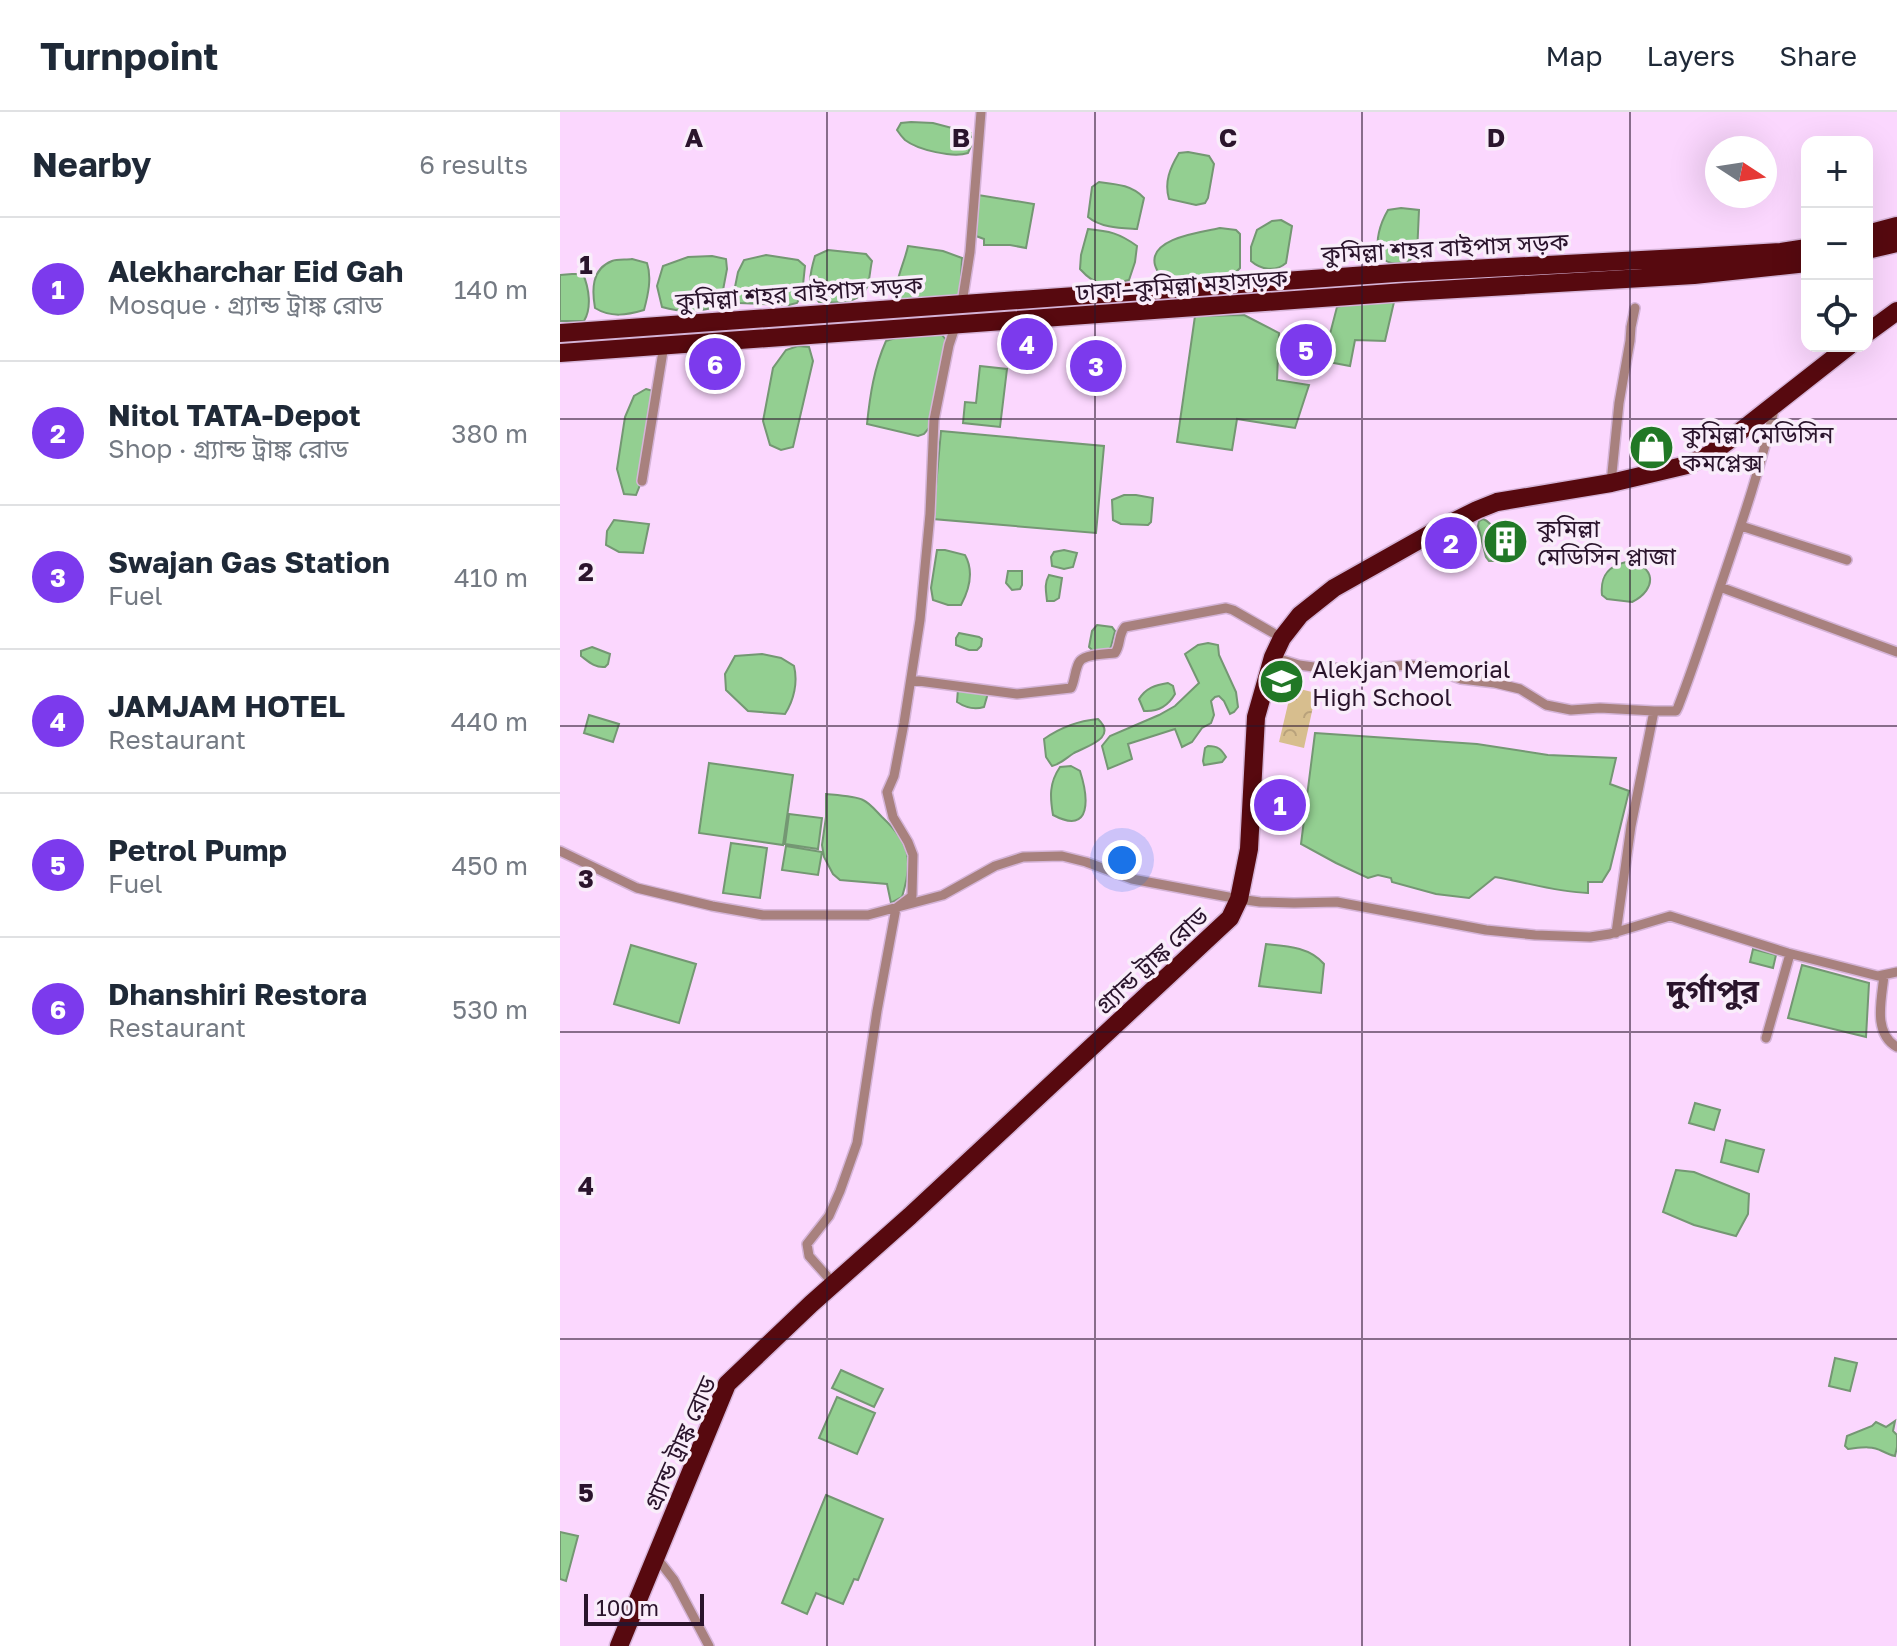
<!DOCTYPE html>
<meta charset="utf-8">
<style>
body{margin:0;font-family:"Golos Text","Noto Sans Bengali",sans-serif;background:#f2f2f3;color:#1f2937}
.controls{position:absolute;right:24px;top:24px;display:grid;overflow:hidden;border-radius:16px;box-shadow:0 8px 32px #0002}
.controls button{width:72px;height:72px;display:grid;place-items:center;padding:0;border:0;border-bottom:2px solid #e0e1e3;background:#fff;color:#1f2937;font:40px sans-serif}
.compass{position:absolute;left:1145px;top:24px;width:72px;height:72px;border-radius:50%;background:#fff;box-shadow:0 8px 32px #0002;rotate:102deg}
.scale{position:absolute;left:24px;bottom:20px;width:120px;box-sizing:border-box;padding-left:8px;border:4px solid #2a142c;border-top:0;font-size:22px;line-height:28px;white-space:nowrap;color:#2a142c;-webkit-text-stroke:6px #f9edfa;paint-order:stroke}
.you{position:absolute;left:562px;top:748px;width:28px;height:28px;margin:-20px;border:6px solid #fff;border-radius:50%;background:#1a73e8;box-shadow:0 0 0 12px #1a73e833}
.badge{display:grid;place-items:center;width:52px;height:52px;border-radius:50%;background:#7c3aed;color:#fff;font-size:26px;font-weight:700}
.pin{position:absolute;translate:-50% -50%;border:4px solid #fff;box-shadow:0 2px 8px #0006}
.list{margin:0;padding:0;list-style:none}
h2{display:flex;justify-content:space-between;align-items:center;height:104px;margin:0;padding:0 32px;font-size:34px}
h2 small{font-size:26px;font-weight:400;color:#747a83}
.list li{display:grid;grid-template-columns:52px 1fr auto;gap:24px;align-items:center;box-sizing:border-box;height:144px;padding:0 32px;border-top:2px solid #e0e1e3}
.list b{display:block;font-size:30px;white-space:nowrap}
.list p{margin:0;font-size:26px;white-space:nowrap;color:#747a83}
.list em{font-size:26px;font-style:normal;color:#747a83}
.icon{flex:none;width:44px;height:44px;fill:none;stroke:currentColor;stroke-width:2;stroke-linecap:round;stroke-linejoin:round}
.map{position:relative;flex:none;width:1337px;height:1534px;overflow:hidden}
header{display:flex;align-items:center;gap:48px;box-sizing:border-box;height:112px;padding:0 40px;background:#fff;border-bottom:2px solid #e0e1e3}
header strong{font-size:38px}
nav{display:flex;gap:44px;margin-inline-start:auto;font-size:28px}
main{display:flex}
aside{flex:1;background:#fff}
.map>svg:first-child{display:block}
.park{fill:url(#park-crowns)}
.water{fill:#93cf91;stroke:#749773;stroke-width:2}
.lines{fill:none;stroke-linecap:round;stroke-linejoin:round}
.street-casing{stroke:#d5b4d8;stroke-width:12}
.highway-casing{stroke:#d5b4d8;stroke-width:21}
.street{stroke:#a8817e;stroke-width:9}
.highway{stroke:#57090f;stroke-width:18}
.grid{fill:none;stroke:#2a142c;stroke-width:2;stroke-opacity:0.55}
.labels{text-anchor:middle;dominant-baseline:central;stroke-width:7;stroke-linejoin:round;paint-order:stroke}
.street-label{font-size:24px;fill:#2a142c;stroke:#f9edfa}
.poi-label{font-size:24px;fill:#2a142c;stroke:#f9edfa;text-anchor:start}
.district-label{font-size:32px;font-weight:bold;fill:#2a142c;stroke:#f9edfa}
.grid-label{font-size:26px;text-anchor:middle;font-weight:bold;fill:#2a142c;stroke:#f9edfa;stroke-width:7;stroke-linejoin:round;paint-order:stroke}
</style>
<header>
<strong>Turnpoint</strong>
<nav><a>Map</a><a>Layers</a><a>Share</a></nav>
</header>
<main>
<aside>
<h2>Nearby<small>6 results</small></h2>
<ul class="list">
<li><span class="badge">1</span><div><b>Alekharchar Eid Gah</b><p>Mosque · গ্র্যান্ড ট্রাঙ্ক রোড</p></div><em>140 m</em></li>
<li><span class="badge">2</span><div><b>Nitol TATA-Depot</b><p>Shop · গ্র্যান্ড ট্রাঙ্ক রোড</p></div><em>380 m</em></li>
<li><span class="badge">3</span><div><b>Swajan Gas Station</b><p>Fuel</p></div><em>410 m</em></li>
<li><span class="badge">4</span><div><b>JAMJAM HOTEL</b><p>Restaurant</p></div><em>440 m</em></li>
<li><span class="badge">5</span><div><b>Petrol Pump</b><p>Fuel</p></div><em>450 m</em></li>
<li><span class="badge">6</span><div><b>Dhanshiri Restora</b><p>Restaurant</p></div><em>530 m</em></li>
</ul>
</aside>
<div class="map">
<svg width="1337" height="1534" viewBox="0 0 1337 1534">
<defs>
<pattern id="park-crowns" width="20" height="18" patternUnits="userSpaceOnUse" patternTransform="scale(2)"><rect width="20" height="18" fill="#d7be8e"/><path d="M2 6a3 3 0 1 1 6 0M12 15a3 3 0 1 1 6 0" fill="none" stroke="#b9a27b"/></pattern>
</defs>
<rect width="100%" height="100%" fill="#fbd7fe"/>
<path class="park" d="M732,575L756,581L744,636L719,630Z"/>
<path class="water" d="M351,10L373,11L411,21V34L408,41C393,46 358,38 345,28C342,25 339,21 337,18L341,11Z
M628,40L649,44L654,52L648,86L645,91L636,93L609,87C604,70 610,56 619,41Z
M539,70C556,72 572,73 584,86L577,117C561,116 541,116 528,105L532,75Z
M418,83L474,92L466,136L450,133H424V127L416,124Z
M841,96L859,98L857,142C850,152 829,156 821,144C813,131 821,110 828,98Z
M721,108L732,114L726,151C716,160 701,158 691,149V135L697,118L712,109Z
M660,116L676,118L680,122V156L672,164L614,168L600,165C599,161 596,157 595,153C588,126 642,120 660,116Z
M528,117C549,119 559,121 577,134L575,150L569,168C546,174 537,176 520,157L521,143Z
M348,134L383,139L402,146L400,183L337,189C333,171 344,153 348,134Z
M268,138L306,142L312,149C310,157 310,167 307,175C300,193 274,191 259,190C246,176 250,161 255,144Z
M206,143L238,148L245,154L242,182L237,191L229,193L179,191L173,185L178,160L184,148Z
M152,144L166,147L167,157L160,194C139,200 123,201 102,195L97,174L103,154L128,145Z
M72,147L87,151C92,166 88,183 84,198C67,203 51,206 35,196C32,179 31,157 52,149C57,147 67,148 72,147Z
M12,162H23C29,176 32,196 24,209H0V163Z
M834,190L825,229L795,228L790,254L763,249L777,195L791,191Z
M684,203L719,221L717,268L749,273L735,316L677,307L672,338L617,330L635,204Z
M345,223H382L386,228L369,316L364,322L358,324L307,312C310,283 314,256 326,229Z
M238,234L249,235L253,249L233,335L221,338L210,333L203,309L213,256L226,238Z
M420,254L447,257L440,315L403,311L405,290L416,291Z
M86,277L93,279L80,373L76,383L64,382L57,357L65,305L74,284Z
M381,319L544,334L536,421L373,407Z
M564,383H576L593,386L591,410L588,413L561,412L553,408L552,388Z
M923,407C936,412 939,431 940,444L934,449H929L926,445L918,414L919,409Z
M54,408L89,412L83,441L59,440L46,433L47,419Z
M377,438H385L405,443C414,459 409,478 401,493H388L373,488L371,476Z
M504,438L517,441L513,455L504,457L492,454L491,445L494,440Z
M1066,450C1096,452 1098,477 1072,490L1047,487L1042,483C1040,464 1048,454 1066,450Z
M448,459H462V473L460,477L452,478L446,471Z
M489,463L502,466L499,486L494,489H487C486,479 484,472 489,463Z
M537,513L552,515L555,519L551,535L547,539H533L529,535L532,519Z
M399,521L419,525L422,527L421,534L417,538H409L396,533V526Z
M648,531L658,533L659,543L676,580L678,595L674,600L670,602L664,589L659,584L655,585L651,589L654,603L651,611L642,616L632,630L622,635L615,617L568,632L572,647L548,657L542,634L550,624L599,603L615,594L639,571L625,542L638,533Z
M32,535L50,542L48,552L45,555C35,556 29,550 21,544V539Z
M202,542L221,546L234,554C238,570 234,588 225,602L188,599L166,578L165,562L175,544Z
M608,571L613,574L615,582C608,594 598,600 584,599L579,587C586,576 595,573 608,571Z
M398,577L428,581L424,595C414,598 406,596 397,590Z
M29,603L59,612L53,630L24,621Z
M538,607C558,626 527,634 514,641C506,646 501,652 492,654L486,645L484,627C501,615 517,609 538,607Z
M755,621L917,632L988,643L1056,646L1050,672L1069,679L1050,757L1042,770H1028V781C996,780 966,770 935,765L909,786L876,782L832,770L831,766L818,763L808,766L776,751L741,732Z
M648,634C658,634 661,637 666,645L662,650L644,653L643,649L645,636Z
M149,651L233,663L223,733L139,721Z
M511,654L520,659C528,684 533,724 493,703C490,685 489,671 500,655Z
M266,682C276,683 295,684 303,688C310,691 317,700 322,705C351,732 353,749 342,785L331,791L327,772L280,768L273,762L264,745L262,733L266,705Z
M229,702L262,706L258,737L225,732Z
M171,731L207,736L200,786L163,781Z
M226,734L262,740L258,763L222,758Z
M706,832C727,834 750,835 764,852L761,881L699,874Z
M71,833L136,852L119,911L54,892Z
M1193,837L1216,843L1213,856L1190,850Z
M1242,853L1309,871L1306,925L1228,906Z
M1135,991L1160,998L1154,1018L1129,1011Z
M1166,1028L1204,1038L1198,1060L1161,1050Z
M1116,1058L1134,1060L1189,1082L1188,1102L1176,1124L1134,1113L1103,1100Z
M1275,1246L1297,1251L1290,1279L1269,1274Z
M281,1258L323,1277L314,1295L272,1276Z
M277,1285L315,1301L297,1342L259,1326Z
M1335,1309L1333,1319L1337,1323V1335L1335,1344C1330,1343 1326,1341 1322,1339C1311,1333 1299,1336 1288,1337L1285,1334L1287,1324L1312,1314L1316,1310L1326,1315Z
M266,1383L323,1407L298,1468L294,1467L283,1492L256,1481L247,1502L222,1491Z
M0,1420L18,1424L6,1469L0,1467Z"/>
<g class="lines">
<defs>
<path id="street" d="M402,191L410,140L421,0
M82,369L104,233
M1051,371L1059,291L1070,229L1071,215L1075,196
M1181,414L1287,448
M1160,475L1337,540
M713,545L739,553L761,556H817L847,553L864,554L901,567L935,571L960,577L986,593L1011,598L1040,596L1094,599
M351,568L457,582L511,576C515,569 515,555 520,549C526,542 546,542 555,541C561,533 558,522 565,515L666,496L673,498L722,526
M0,739L77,776L152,794L203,803H308L383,783L435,754L463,745L502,744L526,750L572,767L679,787L700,790L734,791L777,790L926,818L975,823L1030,825L1050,822L1110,804L1228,841L1318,864L1337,860
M1056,821L1071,714L1094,599H1116L1118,595C1134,554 1147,513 1161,472C1181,413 1201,355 1215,294
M1324,863C1322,886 1312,921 1337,935
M1206,926L1230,842
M274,1172L249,1144L247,1132L269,1104L280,1079L297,1031L317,899L336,796L352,784L353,743L348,730L333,705L327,680L334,664L344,611L360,508L370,402L374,308L389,233L396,212
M96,1445L114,1468L149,1534"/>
<path id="highway" d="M1307,122L1337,114
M1307,138L1337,131
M0,221L835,161L1138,145L1221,140L1247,136
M1307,221L1337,199
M0,241L845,180L1134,163L1247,151
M59,1534L167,1272L251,1192L350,1104L670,806L679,787L689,737L696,605L713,545L722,526L740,503L774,476L877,418L917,398L937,390L1051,371L1127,353L1150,342L1168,329L1289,234"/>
</defs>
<use href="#street" class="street-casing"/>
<use href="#highway" class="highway-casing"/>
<use href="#street" class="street"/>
<use href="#highway" class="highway"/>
</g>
<path class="grid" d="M267,0V1534M535,0V1534M802,0V1534M1070,0V1534M0,307H1337M0,614H1337M0,920H1337M0,1227H1337"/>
<defs>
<symbol id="shop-disc" viewBox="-11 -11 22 22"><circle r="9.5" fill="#217826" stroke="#f9edfa"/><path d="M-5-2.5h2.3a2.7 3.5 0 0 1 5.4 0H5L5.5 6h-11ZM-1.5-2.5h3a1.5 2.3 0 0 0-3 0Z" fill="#fff"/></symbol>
<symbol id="building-disc" viewBox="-11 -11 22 22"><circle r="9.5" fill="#217826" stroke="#f9edfa"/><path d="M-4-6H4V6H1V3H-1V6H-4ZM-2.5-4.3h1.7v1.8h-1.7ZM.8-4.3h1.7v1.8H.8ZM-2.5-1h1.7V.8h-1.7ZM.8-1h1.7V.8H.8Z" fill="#fff"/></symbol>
<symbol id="school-disc" viewBox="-11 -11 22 22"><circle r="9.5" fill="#217826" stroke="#f9edfa"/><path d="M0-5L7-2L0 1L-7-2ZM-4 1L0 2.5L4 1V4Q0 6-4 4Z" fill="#fff"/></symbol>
</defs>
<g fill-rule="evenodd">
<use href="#shop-disc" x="1066" y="310" width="51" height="51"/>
<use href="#building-disc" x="920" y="404" width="51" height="51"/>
<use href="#school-disc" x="696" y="544" width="51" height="51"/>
</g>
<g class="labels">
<g class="street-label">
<text transform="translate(885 135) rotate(-3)">কুমিল্লা শহর বাইপাস সড়ক</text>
<text transform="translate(622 172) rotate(-4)">ঢাকা–কুমিল্লা মহাসড়ক</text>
<text transform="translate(239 180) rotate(-4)">কুমিল্লা শহর বাইপাস সড়ক</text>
<text transform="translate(591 848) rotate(-43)">গ্র্যান্ড ট্রাঙ্ক রোড</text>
<text transform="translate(119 1331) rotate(-66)">গ্র্যান্ড ট্রাঙ্ক রোড</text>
</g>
<g class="poi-label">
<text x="1122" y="321">কুমিল্লা মেডিসিন<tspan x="1122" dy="28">কমপ্লেক্স</tspan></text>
<text x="977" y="415">কুমিল্লা<tspan x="977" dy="28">মেডিসিন প্লাজা</tspan></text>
<text x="752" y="556">Alekjan Memorial<tspan x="752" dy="28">High School</tspan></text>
</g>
<g class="district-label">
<text x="1153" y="878">দুর্গাপুর</text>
</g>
</g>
<g class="grid-label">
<text x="134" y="35">A</text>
<text x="401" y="35">B</text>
<text x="668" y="35">C</text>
<text x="936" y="35">D</text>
<text x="26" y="162">1</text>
<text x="26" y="469">2</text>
<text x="26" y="776">3</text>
<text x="26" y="1083">4</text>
<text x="26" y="1390">5</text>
</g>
</svg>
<div class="controls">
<button>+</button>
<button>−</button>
<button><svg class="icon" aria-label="locate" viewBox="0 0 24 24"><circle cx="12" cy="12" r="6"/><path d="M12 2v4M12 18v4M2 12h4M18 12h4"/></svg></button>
</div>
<svg class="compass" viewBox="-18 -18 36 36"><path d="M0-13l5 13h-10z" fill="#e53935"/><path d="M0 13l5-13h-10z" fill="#747a83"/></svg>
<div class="scale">100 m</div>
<div class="you"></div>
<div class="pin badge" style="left:720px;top:693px">1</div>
<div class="pin badge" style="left:891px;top:431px">2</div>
<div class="pin badge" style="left:536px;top:254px">3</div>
<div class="pin badge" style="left:467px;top:232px">4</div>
<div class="pin badge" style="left:746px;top:238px">5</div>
<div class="pin badge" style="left:155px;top:252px">6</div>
</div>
</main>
